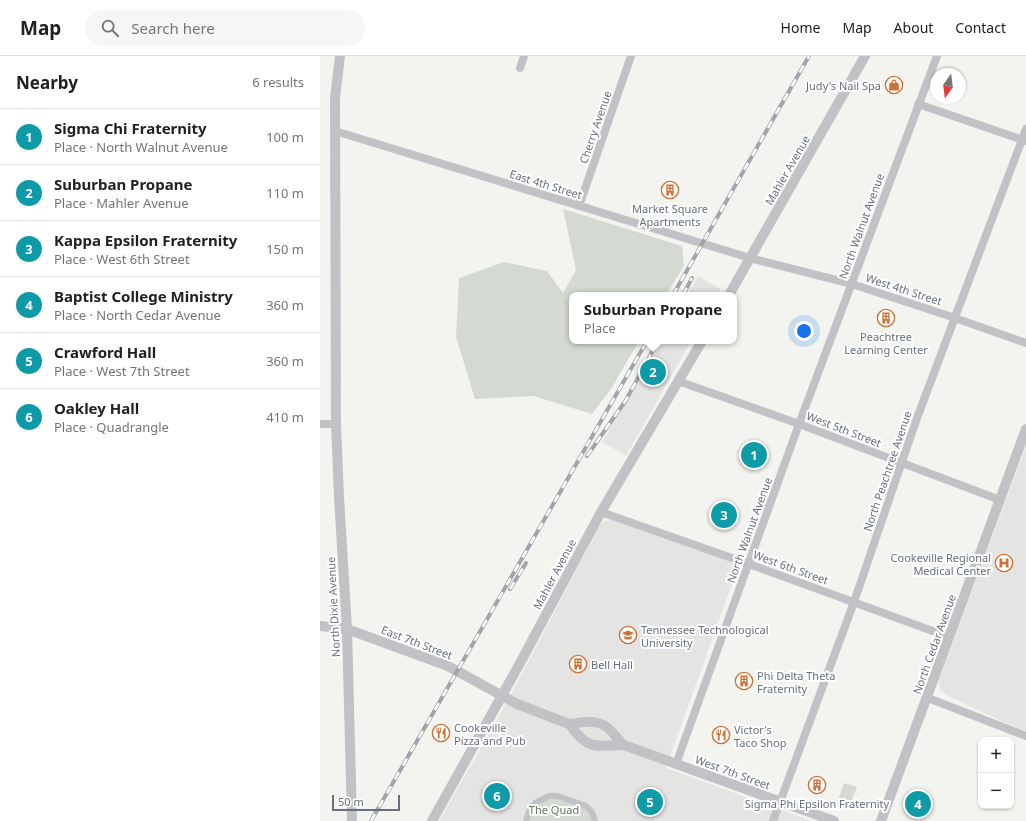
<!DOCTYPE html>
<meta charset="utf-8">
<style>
body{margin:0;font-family:"Noto Sans",sans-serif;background:#f6f6f6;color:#202124}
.controls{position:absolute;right:12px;bottom:12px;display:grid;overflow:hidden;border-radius:8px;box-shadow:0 1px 3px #0004}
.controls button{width:36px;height:36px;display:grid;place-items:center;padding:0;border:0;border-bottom:1px solid #e0e0e0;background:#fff;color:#202124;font:20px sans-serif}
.compass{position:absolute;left:610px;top:12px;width:36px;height:36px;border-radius:50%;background:#fff;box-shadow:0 1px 3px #0004;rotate:194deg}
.scale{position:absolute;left:12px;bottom:10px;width:68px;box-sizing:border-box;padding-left:4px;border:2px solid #666f7d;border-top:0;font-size:11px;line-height:14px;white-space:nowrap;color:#666f7d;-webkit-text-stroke:3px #fff;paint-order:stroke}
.you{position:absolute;left:484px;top:275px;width:14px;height:14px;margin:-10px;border:3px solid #fff;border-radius:50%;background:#1a73e8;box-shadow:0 0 0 6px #1a73e833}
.badge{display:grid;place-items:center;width:26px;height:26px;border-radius:50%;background:#cd7237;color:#fff;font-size:13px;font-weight:700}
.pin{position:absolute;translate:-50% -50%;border:2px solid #fff;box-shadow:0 1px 4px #0006}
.popup{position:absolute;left:249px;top:236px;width:168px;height:52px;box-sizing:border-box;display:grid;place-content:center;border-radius:8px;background:#fff;filter:drop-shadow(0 1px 3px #0005);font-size:13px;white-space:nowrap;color:#757577}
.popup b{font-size:15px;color:#202124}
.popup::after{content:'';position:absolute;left:50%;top:100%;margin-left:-8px;border:8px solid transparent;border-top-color:#fff}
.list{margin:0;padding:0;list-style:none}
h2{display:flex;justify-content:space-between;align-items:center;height:52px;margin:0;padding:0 16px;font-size:17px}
h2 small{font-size:13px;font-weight:400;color:#757577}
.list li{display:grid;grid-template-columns:26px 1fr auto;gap:12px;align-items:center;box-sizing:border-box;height:56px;padding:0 16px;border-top:1px solid #e0e0e0}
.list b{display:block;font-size:15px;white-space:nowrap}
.list p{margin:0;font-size:13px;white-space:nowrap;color:#757577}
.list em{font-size:13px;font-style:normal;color:#757577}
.icon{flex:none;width:22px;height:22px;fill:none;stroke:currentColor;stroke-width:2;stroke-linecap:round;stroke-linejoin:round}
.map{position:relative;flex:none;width:706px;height:765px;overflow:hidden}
header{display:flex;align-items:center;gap:24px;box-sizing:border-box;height:56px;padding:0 20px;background:#fff;border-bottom:1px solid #e0e0e0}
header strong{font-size:19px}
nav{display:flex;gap:22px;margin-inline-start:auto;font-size:14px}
.search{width:280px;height:36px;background:#f6f6f6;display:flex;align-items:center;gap:10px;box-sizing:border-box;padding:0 14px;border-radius:22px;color:#757577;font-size:15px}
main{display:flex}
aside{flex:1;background:#fff}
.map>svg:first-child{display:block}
.built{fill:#e4e4e3}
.green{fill:#d4dad2}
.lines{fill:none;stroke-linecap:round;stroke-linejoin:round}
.pedestrian{stroke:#c0c2c5;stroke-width:6}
.minor{stroke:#c0c2c5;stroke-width:8}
.tertiary{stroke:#c0c2c5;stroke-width:10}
.rail-casing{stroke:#a1a4aa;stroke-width:4}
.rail{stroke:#fff;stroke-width:2.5;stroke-dasharray:8;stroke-linecap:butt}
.labels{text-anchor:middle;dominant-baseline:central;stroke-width:4;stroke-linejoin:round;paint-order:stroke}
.poi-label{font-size:11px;fill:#666f7d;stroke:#fff;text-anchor:start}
.street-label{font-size:11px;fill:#666f7d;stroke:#fff}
.park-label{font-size:11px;fill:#657664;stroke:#fff}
</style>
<header>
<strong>Map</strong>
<div class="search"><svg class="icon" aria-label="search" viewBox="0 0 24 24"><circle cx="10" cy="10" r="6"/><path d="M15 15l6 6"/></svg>Search here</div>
<nav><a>Home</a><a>Map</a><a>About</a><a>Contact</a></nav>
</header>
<main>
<aside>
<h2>Nearby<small>6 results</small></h2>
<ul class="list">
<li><span class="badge" style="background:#0f9aa8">1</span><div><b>Sigma Chi Fraternity</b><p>Place · North Walnut Avenue</p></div><em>100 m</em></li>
<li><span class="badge" style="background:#0f9aa8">2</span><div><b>Suburban Propane</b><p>Place · Mahler Avenue</p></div><em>110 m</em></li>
<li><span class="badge" style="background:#0f9aa8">3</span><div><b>Kappa Epsilon Fraternity</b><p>Place · West 6th Street</p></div><em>150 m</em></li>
<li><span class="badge" style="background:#0f9aa8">4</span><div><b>Baptist College Ministry</b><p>Place · North Cedar Avenue</p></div><em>360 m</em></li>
<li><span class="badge" style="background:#0f9aa8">5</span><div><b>Crawford Hall</b><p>Place · West 7th Street</p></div><em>360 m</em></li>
<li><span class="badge" style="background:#0f9aa8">6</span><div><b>Oakley Hall</b><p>Place · Quadrangle</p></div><em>410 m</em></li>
</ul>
</aside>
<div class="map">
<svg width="706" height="765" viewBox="0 0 706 765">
<rect width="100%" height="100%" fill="#f3f4f0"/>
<path class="built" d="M378,220L401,233L397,239H367Z
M341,285H371L306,400L282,386Z
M706,390V675L679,664L628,640L620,634L619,624Z
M291,464L419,508L346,712L492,765H119L186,648L280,469L285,465Z"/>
<path class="green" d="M243,153L362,190L364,210L346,239H252V285H319L291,333L272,358L213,340L155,343L136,281L139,222L184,206L227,215L243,237L256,214Z
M524,727L537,731L528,754L516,750Z
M229,740L266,750L275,765H206L210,753Z"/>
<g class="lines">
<path class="pedestrian" d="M206,765L210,753L215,747L229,740H238L266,750L272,756L275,765"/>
<path class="minor" d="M200,12L204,0
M598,48L706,85
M15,75L430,202L532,228L635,262L706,287
M259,150L311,0
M358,325L479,368L680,444
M0,368H16
M281,456L429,508L629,581
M608,642L706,680
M356,708L479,368L617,0
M453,765L534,546L597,362L706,73"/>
<path class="tertiary" d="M20,0L15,42L16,368L19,441L27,573L32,765
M409,239L545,0
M0,570L27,573L128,610L197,648L249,668
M304,689C274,689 270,696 249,668C265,666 279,662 291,675C296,680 299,685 304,689L514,765
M112,765L199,609L281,456L382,285
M561,765L706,373"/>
<defs>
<path id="rail" d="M353,239L489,0
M363,239L372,222
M267,400L306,344L338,285
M190,533L206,507
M51,765L327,285"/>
</defs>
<use href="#rail" class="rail-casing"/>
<use href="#rail" class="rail"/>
</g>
<defs>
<symbol id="shop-ring" viewBox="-11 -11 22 22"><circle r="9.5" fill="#fff" stroke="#cd7237" stroke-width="1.5"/><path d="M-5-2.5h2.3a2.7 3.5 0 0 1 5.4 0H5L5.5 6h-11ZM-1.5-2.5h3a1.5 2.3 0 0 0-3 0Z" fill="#cd7237"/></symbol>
<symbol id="building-ring" viewBox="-11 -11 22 22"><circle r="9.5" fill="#fff" stroke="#cd7237" stroke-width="1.5"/><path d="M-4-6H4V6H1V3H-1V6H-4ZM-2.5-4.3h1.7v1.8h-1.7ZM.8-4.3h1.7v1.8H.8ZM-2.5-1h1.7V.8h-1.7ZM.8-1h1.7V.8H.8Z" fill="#cd7237"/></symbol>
<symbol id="hospital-ring" viewBox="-11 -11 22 22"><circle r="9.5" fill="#fff" stroke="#cd7237" stroke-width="1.5"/><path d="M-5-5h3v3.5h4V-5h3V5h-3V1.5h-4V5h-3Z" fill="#cd7237"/></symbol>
<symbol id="university-ring" viewBox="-11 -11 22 22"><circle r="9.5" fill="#fff" stroke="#cd7237" stroke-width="1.5"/><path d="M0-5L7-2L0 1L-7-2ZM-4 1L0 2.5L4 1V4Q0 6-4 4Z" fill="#cd7237"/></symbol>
<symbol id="restaurant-ring" viewBox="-11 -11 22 22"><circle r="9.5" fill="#fff" stroke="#cd7237" stroke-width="1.5"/><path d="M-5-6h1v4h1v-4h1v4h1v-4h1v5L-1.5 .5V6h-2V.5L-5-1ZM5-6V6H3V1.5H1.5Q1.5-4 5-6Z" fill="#cd7237"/></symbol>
</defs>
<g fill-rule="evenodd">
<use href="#shop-ring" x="564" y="19" width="20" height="20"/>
<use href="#building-ring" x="340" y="124" width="20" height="20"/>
<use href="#building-ring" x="556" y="252" width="20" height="20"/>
<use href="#hospital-ring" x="674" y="497" width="20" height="20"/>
<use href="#university-ring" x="298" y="569" width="20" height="20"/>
<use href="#building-ring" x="248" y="598" width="20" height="20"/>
<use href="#building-ring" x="414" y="615" width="20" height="20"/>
<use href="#restaurant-ring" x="111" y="667" width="20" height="20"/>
<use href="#restaurant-ring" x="391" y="669" width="20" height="20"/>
<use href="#building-ring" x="487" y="719" width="20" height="20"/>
</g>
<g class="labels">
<g class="poi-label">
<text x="561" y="29" text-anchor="end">Judy's Nail Spa</text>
<text x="350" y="152" text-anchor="middle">Market Square<tspan x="350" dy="13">Apartments</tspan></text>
<text x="566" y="280" text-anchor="middle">Peachtree<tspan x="566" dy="13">Learning Center</tspan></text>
<text x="671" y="501" text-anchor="end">Cookeville Regional<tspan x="671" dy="13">Medical Center</tspan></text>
<text x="321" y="573">Tennessee Technological<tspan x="321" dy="13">University</tspan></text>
<text x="271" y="608">Bell Hall</text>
<text x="437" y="619">Phi Delta Theta<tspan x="437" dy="13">Fraternity</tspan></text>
<text x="134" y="671">Cookeville<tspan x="134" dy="13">Pizza and Pub</tspan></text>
<text x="414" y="673">Victor's<tspan x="414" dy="13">Taco Shop</tspan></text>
<text x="497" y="747" text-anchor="middle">Sigma Phi Epsilon Fraternity</text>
</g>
<g class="street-label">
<text transform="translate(275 71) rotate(-71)">Cherry Avenue</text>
<text transform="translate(467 114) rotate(-60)">Mahler Avenue</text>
<text transform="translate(226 128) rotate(17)">East 4th Street</text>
<text transform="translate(541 170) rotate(-70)">North Walnut Avenue</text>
<text transform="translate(584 233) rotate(18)">West 4th Street</text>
<text transform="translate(524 373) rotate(21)">West 5th Street</text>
<text transform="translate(567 415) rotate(-71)">North Peachtree Avenue</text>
<text transform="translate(429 474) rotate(-70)">North Walnut Avenue</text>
<text transform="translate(471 511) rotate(20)">West 6th Street</text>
<text transform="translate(234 518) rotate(-62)">Mahler Avenue</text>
<text transform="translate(13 551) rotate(-93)">North Dixie Avenue</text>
<text transform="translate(97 586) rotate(21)">East 7th Street</text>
<text transform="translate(614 588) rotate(-70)">North Cedar Avenue</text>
<text transform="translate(413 716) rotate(20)">West 7th Street</text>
</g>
<g class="park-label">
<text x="234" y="753">The Quad</text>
</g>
</g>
</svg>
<div class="controls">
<button>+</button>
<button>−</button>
</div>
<svg class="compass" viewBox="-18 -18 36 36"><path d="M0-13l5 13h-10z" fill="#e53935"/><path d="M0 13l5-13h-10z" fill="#757577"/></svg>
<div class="scale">50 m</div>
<div class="you"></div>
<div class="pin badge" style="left:434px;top:399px;background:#0f9aa8">1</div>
<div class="pin badge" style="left:333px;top:316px;background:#0f9aa8">2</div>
<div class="popup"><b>Suburban Propane</b>Place</div>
<div class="pin badge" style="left:404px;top:459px;background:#0f9aa8">3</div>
<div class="pin badge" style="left:598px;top:748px;background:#0f9aa8">4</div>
<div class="pin badge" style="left:330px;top:746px;background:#0f9aa8">5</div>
<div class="pin badge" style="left:177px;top:740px;background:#0f9aa8">6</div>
</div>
</main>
